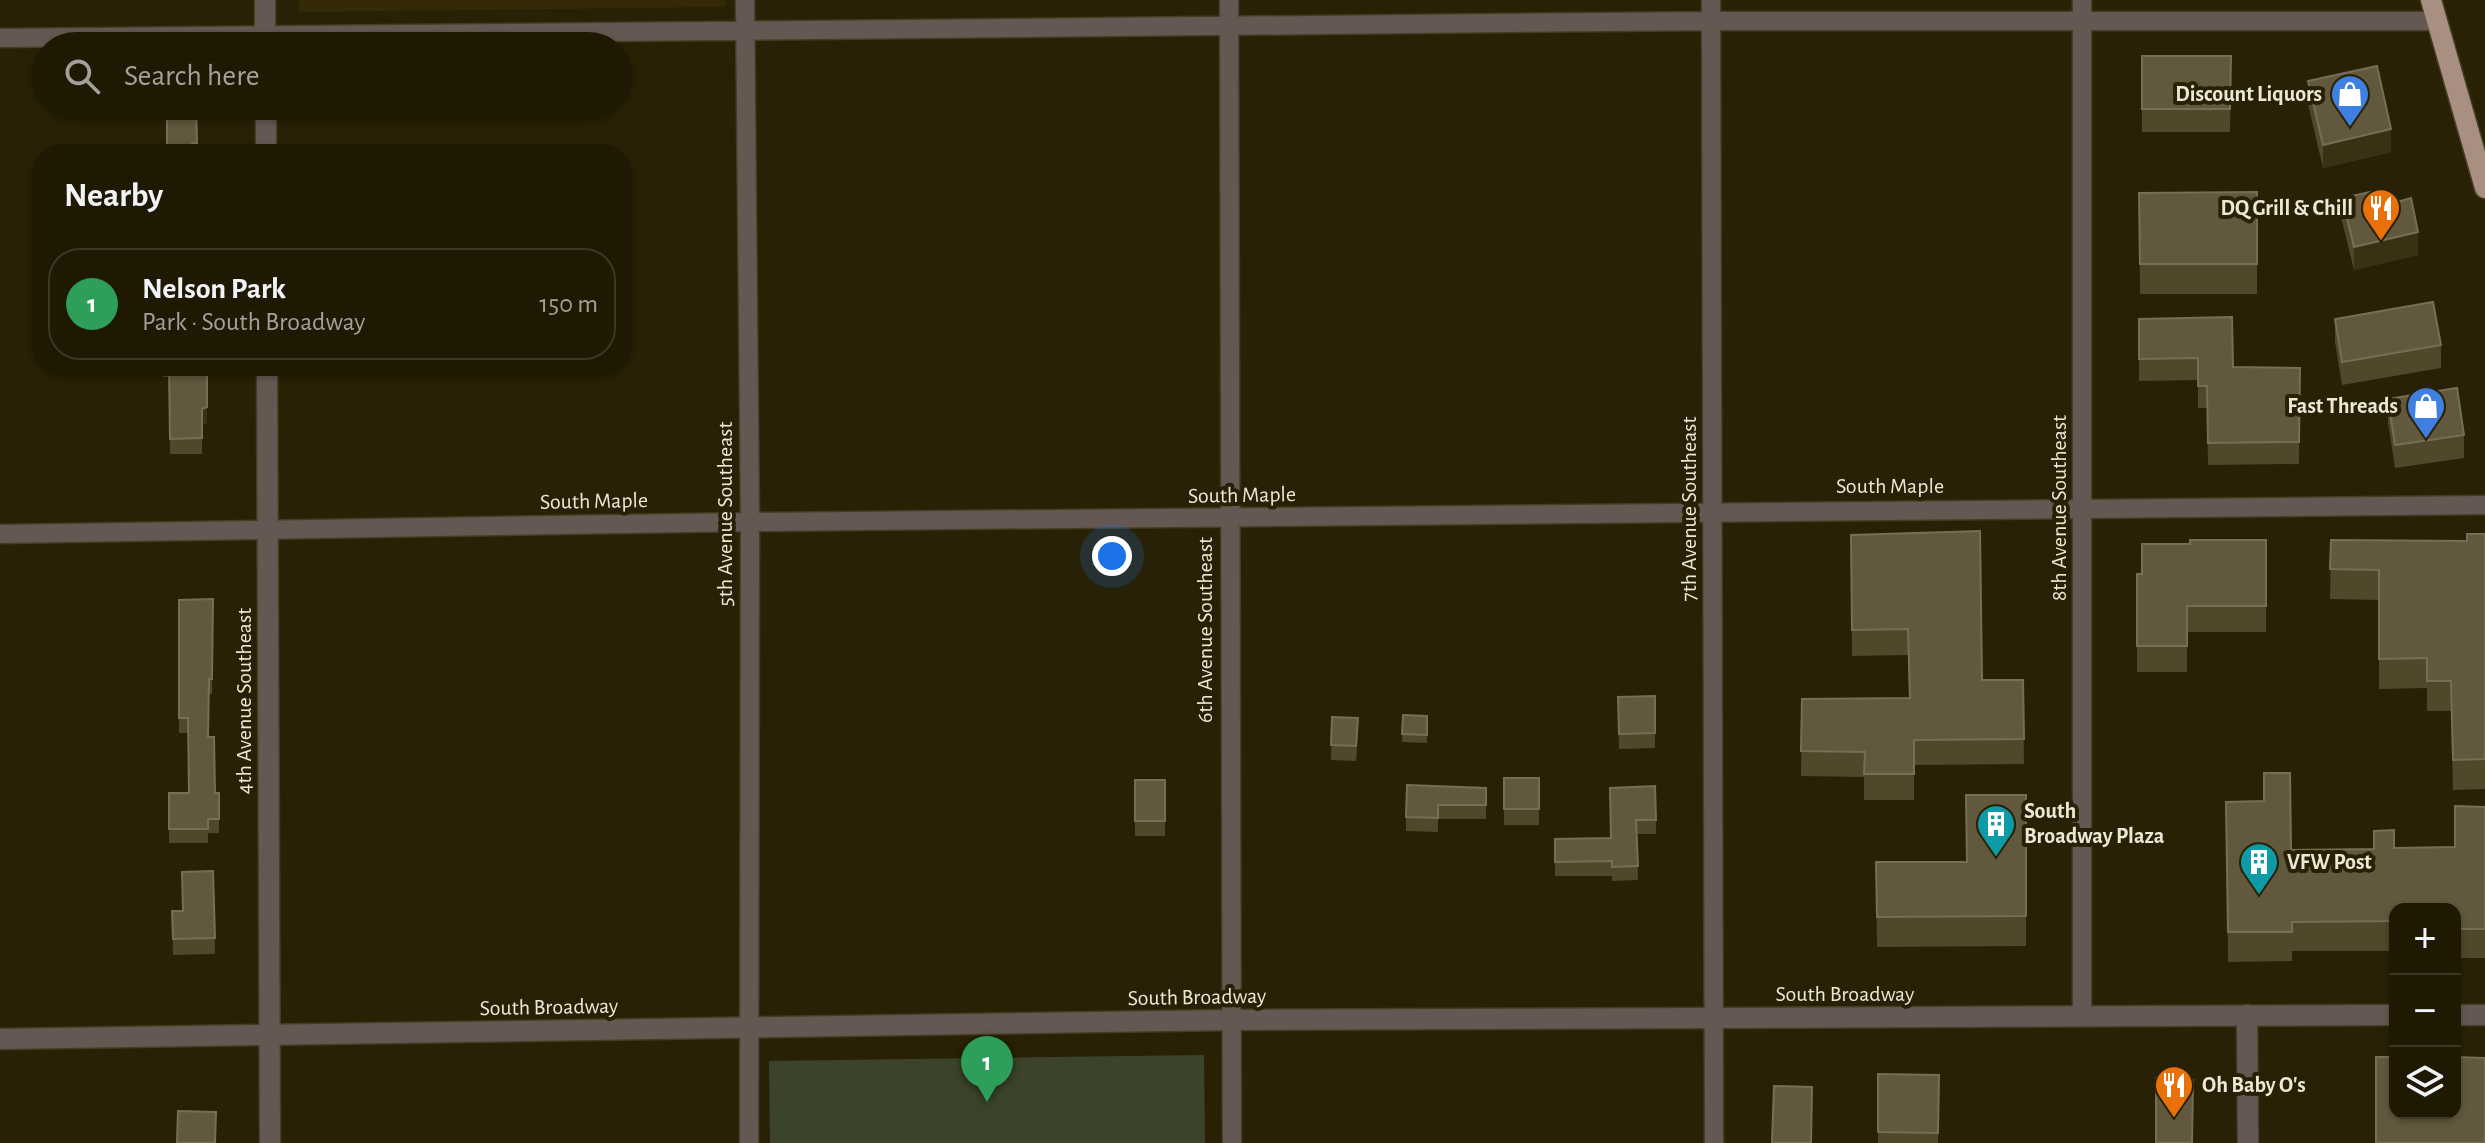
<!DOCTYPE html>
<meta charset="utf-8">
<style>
body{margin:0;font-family:"Alegreya Sans",sans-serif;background:#2c2613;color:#f1f3f6}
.controls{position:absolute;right:24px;bottom:24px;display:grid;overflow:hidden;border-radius:16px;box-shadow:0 2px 6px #0004}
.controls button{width:72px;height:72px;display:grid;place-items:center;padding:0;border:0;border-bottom:2px solid #3c3826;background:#1f1904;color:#f1f3f6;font:40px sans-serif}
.you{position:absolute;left:1112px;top:556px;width:28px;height:28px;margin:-20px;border:6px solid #fff;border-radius:50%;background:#1a73e8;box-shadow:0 0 0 12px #1a73e833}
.badge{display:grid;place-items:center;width:52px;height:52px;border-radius:50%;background:#a8b0fc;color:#fff;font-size:26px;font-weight:700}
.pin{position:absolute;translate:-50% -66px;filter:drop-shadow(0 2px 4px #0008)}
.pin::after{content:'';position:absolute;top:42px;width:28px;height:24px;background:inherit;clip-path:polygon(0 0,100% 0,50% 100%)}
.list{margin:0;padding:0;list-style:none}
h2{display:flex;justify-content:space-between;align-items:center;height:104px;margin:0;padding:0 32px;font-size:34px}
h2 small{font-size:26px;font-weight:400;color:#a1a09a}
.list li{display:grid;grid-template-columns:52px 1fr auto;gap:24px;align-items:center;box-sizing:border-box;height:112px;margin:0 16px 16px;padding:0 16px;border:2px solid #3c3826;border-radius:32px}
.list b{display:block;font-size:30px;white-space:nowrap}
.list p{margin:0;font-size:26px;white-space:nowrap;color:#a1a09a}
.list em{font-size:26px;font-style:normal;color:#a1a09a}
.icon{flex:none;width:44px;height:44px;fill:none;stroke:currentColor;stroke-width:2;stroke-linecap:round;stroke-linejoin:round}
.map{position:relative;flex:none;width:2485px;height:1143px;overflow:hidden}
.search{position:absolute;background:#1f1904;box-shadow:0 2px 6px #0004;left:32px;top:32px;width:600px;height:88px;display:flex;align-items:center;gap:20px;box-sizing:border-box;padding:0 28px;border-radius:44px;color:#a1a09a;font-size:30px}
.panel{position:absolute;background:#1f1904;box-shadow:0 2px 6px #0004;left:32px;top:144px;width:600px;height:232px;border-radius:32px}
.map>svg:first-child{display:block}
.built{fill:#342a06}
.green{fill:#3b442b}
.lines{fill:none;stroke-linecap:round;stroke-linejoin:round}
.minor-casing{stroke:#443d23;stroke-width:21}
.tertiary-casing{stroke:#443d23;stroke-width:23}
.primary-casing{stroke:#443d23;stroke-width:23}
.minor{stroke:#655852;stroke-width:18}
.tertiary{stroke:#655852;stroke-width:20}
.primary{stroke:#a98f82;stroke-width:20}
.wall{fill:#51472a}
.shaded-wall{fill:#3a3114}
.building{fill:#61583d;stroke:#776f55;stroke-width:2}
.labels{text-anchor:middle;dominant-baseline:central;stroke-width:8;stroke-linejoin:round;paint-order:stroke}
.poi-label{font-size:22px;font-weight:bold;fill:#ece7d7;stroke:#292106;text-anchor:end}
.street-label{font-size:22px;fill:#ece7d7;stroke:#292106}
</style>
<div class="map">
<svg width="2485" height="1143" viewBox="0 0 2485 1143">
<rect width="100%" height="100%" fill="#292106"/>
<path class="built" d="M299,0H725V7L299,12Z"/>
<path class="green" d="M1204,1055L1205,1143H770L769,1061Z"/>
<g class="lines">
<defs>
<path id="minor" d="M745,0L750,522L749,1143
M1229,0L1232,1143
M1711,0L1714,1143
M0,38L1711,21H2437
M0,534L750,522L2485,505
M2082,1016V0"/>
<path id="tertiary" d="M265,0V46
M266,106V154
M267,366L270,1143
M2247,1015L2248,1143
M2455,1015H2485
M0,1039L1231,1020L2395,1015"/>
<path id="primary" d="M2431,0L2485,188"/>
</defs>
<use href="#minor" class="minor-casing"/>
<use href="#tertiary" class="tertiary-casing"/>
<use href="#primary" class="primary-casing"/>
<use href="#minor" class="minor"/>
<use href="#tertiary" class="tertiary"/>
<use href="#primary" class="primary"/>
</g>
<path class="wall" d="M2142,56H2231L2230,132H2142Z
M2308,81L2391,152L2323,168L2308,104Z
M196,106L197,154H167Z
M2257,192V294H2140L2139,193Z
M2342,198L2379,207L2418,255L2354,270L2342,221Z
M2139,319L2233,367L2300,368L2299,464L2208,465L2207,408H2198V380L2139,381Z
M2335,319L2441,345V368L2342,385L2335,342Z
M163,366H207V423L202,424V454H170L169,377H163Z
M2388,399L2464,435V458L2395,468L2388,422Z
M2485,534V789L2453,790L2451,711H2427V688L2379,689V600L2330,599L2331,540L2467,541Z
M1851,535L1982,680H2023L2024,764L1914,765V800H1864V777L1801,776L1802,699L1909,698L1908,655L1852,656Z
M2266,540V632H2187V672H2137V574H2142L2190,544Z
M213,599L212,694H209L208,737L215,793H219V833H208V843H169V793H189L188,733H179V600Z
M1655,696V748L1619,749L1618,697Z
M1403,715L1427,716V743L1402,742Z
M1332,717L1358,734L1356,761L1331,760Z
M1504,778H1539V825H1504Z
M1135,780H1165V836H1135Z
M1486,788V819H1438V832L1406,831V817Z
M1610,788L1656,820V834H1637L1638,880L1612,881V876H1555V839L1611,838Z
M2026,795V946L1877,947L1876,862H1967Z
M2226,802L2291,850L2455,847L2485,807V958H2455V909H2395V951H2292V961L2228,962Z
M213,871L215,954L173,955L172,911H183Z
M1878,1074L1939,1075L1938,1143H1878Z"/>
<path class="shaded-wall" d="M2391,129V152L2323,168V145Z
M2418,232V255L2354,270V247Z
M207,407V423L202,424V409Z"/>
<path class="building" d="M2142,56H2231L2230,109H2142Z
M2377,66L2391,129L2323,145L2308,81Z
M167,106H196L197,143H192V154H167Z
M2375,191L2379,207L2411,198L2418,232L2354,247L2342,198Z
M2257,192V264H2140L2139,193Z
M2433,302L2441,345L2342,362L2335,319Z
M2232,317L2233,367L2300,368L2299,442L2208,443L2207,386H2198V358L2139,359V319Z
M169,366H207V407L202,409V438L170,439Z
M2457,388L2464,435L2395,445L2388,399Z
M1980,531L1982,680H2023L2024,739L1914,740V774H1864L1865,752L1801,751L1802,699L1910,698L1908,629L1852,630L1851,535Z
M2467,534H2485V759L2453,760L2451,681H2427V658L2379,659V570L2330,569L2331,540L2467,541Z
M2190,540H2266V606H2187V646H2137V574H2142V544H2190Z
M213,599L212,679H209L208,737H214L215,793H219V819H208V829H169V793H189L188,718H179V600Z
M1655,696V733L1619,734L1618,697Z
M1403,715L1427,716V735L1402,734Z
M1332,717L1358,718L1356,746L1331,745Z
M2264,773H2290L2291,850L2374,849V831L2394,830V848L2455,847V806L2485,807V929H2455V909H2395V921L2292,922V932H2228L2226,802L2264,801Z
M1504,778H1539V809H1504Z
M1135,780H1165V821H1135Z
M1407,785L1486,788V805H1438V818L1406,817Z
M1655,786L1656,820H1636L1638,866L1612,867V861L1555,862V839L1611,838L1610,788Z
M1966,795H2026V916L1877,917L1876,862H1967Z
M213,871L215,938L173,939L172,911H183L182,872Z
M2376,1057H2395V1113H2455V1057L2485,1058V1143H2376Z
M1878,1074L1939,1075L1938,1133L1878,1132Z
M2156,1078L2193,1080L2192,1143H2156Z
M1774,1086L1812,1087L1811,1143H1772Z
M178,1111L216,1112L215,1143H177Z"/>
<defs>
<symbol id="shop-pin" viewBox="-11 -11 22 30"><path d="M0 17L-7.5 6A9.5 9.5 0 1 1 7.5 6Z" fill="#3f7fe0" stroke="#292106"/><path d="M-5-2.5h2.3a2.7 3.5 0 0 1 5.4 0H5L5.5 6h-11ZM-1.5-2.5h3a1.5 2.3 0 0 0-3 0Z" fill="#fff"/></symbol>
<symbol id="restaurant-pin" viewBox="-11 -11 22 30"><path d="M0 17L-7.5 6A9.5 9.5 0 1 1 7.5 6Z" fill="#e8710a" stroke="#292106"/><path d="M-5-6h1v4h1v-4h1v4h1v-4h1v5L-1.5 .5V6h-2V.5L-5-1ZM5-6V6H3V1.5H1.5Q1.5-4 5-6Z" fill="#fff"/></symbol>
<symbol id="building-pin" viewBox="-11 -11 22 30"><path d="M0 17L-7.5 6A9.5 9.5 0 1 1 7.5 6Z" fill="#0f9aa8" stroke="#292106"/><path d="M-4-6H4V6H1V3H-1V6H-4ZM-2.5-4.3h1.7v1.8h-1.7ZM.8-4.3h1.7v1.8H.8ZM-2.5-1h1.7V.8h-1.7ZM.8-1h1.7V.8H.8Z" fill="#fff"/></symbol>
</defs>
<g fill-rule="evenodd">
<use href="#shop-pin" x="2328" y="72" width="44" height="60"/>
<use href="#restaurant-pin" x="2359" y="186" width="44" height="60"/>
<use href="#shop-pin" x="2404" y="384" width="44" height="60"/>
<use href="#building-pin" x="1974" y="802" width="44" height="60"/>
<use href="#building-pin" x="2237" y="840" width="44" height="60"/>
<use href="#restaurant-pin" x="2152" y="1063" width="44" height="60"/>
</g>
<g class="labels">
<g class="poi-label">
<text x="2322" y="94">Discount Liquors</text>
<text x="2353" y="208">DQ Grill &amp; Chill</text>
<text x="2398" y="406">Fast Threads</text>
<text x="2024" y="811" text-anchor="start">South<tspan x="2024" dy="25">Broadway Plaza</tspan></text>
<text x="2287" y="862" text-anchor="start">VFW Post</text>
<text x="2202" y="1085" text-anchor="start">Oh Baby O's</text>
</g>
<g class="street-label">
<text x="1890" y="486">South Maple</text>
<text transform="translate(1242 495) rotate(-1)">South Maple</text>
<text transform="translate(594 501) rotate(-1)">South Maple</text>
<text transform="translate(2059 508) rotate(-90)">8th Avenue Southeast</text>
<text transform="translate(1689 509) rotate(-90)">7th Avenue Southeast</text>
<text transform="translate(725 514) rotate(-90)">5th Avenue Southeast</text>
<text transform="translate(1205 630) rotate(-90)">6th Avenue Southeast</text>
<text transform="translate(244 701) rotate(-90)">4th Avenue Southeast</text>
<text x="1845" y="994">South Broadway</text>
<text transform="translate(1197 997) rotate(-1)">South Broadway</text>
<text transform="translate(549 1007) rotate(-1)">South Broadway</text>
</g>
</g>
</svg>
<div class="controls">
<button>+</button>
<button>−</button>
<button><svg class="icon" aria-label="layers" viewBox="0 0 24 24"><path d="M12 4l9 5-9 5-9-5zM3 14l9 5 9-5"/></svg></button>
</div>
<div class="you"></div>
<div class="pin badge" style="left:987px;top:1102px;background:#2e9e5b">1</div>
<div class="search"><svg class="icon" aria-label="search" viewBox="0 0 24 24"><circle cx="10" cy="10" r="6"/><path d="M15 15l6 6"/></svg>Search here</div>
<section class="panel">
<h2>Nearby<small></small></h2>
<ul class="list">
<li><span class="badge" style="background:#2e9e5b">1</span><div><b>Nelson Park</b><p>Park · South Broadway</p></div><em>150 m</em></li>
</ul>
</section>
</div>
